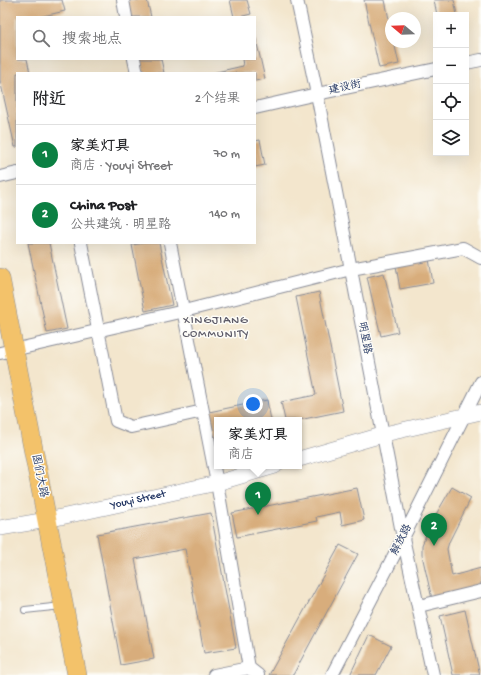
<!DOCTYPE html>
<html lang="zh">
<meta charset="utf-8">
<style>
body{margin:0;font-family:"Gochi Hand","LXGW WenKai TC",sans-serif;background:#f6f6f6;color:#202124}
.controls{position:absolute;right:12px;top:12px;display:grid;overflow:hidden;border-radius:0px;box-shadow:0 4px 16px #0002}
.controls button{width:36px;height:36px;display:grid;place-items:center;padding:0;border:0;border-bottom:1px solid #e0e0e0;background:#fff;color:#202124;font:20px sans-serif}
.compass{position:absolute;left:385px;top:12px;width:36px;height:36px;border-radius:50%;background:#fff;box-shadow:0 4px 16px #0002;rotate:289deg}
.you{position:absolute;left:253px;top:404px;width:14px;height:14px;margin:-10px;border:3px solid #fff;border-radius:50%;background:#1a73e8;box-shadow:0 0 0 6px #1a73e833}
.badge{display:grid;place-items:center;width:26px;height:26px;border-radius:50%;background:#0b8043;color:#fff;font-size:13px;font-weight:700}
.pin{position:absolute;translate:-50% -33px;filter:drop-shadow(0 1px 2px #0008)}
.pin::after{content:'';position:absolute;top:21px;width:14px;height:12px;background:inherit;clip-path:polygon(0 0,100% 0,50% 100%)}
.popup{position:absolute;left:214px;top:417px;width:88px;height:52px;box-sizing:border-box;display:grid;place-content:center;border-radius:0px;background:#fff;filter:drop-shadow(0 1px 3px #0005);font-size:13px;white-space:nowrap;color:#757577}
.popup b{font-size:15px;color:#202124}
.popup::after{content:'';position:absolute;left:50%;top:100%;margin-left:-8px;border:8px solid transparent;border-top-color:#fff}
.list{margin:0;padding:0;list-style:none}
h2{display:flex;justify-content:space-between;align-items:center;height:52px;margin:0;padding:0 16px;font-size:17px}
h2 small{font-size:13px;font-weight:400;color:#757577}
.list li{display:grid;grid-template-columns:26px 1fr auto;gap:12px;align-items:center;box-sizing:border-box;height:60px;padding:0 16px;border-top:1px solid #e0e0e0}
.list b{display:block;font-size:15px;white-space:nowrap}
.list p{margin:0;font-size:13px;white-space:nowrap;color:#757577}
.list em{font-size:13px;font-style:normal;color:#757577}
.icon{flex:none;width:22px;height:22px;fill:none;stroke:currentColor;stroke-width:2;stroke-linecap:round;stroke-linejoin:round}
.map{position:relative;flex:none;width:481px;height:675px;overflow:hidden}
.search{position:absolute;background:#fff;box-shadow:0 4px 16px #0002;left:16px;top:16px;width:240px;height:44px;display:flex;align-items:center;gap:10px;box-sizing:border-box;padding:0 14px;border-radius:0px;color:#757577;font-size:15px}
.panel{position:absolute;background:#fff;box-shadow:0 4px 16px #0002;left:16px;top:72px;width:240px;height:172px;border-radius:0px}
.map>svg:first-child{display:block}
.building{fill:#d8ad7b}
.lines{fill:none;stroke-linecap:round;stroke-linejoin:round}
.service-casing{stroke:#878a96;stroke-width:8}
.minor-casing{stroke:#878a96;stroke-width:14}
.tertiary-casing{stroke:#878a96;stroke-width:16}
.primary-casing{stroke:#878a96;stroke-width:20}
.service{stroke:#fff;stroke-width:6}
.minor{stroke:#fff;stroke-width:12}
.tertiary{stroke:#fff;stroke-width:15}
.primary{stroke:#f3c26a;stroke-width:19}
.labels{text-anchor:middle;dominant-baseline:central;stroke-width:3;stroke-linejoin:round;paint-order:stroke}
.street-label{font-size:11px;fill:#1b2f5e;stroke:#fdfcf7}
.neighbourhood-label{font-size:12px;letter-spacing:1px;fill:#5d5b68;stroke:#fdfcf7}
</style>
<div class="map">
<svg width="481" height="675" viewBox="0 0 481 675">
<rect width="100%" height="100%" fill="#fdfcf7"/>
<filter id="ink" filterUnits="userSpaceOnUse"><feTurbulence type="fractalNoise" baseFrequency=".025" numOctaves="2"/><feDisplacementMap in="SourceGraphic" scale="8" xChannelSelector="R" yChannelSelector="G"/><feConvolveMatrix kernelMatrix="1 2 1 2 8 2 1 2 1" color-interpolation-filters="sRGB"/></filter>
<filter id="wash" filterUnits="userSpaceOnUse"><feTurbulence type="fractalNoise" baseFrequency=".012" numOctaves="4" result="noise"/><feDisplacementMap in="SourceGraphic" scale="16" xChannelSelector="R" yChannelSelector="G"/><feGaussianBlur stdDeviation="0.9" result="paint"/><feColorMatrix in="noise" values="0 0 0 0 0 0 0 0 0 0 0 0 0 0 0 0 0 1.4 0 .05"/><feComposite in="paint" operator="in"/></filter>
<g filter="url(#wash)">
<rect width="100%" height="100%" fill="#f3e6cd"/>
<g id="blocks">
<path class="building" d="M0,0H62L65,11L39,17H17V59H27L30,73H17V147H15L0,80Z
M126,0H147L151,17H130Z
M230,0H247L251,14L239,17H234Z
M364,0H385L391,29V42H394L399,64L379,68Z
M434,0H454L457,15H437Z
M255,35L265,79L255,81V73H212L243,66L242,59H255Z
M140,59H161L164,73H143Z
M260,140L265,165L255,167V141Z
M28,243H49L67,329L47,333Z
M144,243H159L172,305L145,311L132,245Z
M429,259L433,283L400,289L396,266Z
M384,273L398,332L381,336L367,277Z
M319,292L343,411L299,420H285L281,402L316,395L296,297Z
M267,400L271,420H217V437H214L209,412Z
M452,487L471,498L449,542L447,549L452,576L481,568V587L432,599L422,555V545L431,523Z
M357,488L364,520L342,525L340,512L316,517L317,521L237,537L232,513Z
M211,513L236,648L204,653L185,549L135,559L154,659L121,665L97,534Z
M340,545L358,554L293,675H269Z
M465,610L480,675H453L440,616Z
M369,635L391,646L376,675H350Z"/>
</g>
</g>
<g filter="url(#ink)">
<use href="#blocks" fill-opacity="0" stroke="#878a96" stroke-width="1"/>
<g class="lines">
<defs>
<path id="service" d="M25,610L62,606"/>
<path id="minor" d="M123,0L126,17
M297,0L317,94L403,538L433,675
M134,59L137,73
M466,63L481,60
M255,108L317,94L436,69
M0,177L17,173
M81,243L116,421L131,427L203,411
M170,243L217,483L249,668
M0,353L184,311L351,269L463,248L481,258
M419,606L481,591
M214,675L249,668L258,675
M332,675L403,538L481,382"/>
<g id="tertiary">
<path d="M299,459L389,433L481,412"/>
<path id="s1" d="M0,528L47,520L217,483L275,466"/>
</g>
<path id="primary" d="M0,278L77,675"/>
</defs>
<use href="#service" class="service-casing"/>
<use href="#minor" class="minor-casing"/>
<use href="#tertiary" class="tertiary-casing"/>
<use href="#primary" class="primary-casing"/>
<use href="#service" class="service"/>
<use href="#minor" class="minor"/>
<use href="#tertiary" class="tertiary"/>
<use href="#primary" class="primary"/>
</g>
</g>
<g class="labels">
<g class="street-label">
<text transform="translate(345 88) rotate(-12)">建设街</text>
<text transform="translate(364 338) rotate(79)">明星路</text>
<text transform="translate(39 476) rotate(79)">图们大路</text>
<text stroke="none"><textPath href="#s1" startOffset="141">Youyi Street</textPath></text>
<text transform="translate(402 540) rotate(-63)">解放路</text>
</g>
<g class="neighbourhood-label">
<text x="216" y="321">XINGJIANG<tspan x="216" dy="14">COMMUNITY</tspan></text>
</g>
</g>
</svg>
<div class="controls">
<button>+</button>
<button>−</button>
<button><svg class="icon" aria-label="locate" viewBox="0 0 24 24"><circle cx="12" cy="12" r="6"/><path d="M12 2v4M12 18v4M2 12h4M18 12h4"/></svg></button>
<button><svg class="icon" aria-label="layers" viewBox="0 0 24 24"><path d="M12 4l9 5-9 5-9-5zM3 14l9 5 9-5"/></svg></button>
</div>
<svg class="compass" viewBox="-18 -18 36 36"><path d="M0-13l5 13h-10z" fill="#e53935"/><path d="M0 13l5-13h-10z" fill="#757577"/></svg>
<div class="you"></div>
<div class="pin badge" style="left:258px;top:515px">1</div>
<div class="popup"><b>家美灯具</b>商店</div>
<div class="pin badge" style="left:434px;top:546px">2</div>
<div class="search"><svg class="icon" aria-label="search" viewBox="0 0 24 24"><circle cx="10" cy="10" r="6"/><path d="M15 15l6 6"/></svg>搜索地点</div>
<section class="panel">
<h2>附近<small>2个结果</small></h2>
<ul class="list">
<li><span class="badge">1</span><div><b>家美灯具</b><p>商店 · Youyi Street</p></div><em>70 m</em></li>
<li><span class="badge">2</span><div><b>China Post</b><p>公共建筑 · 明星路</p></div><em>140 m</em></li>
</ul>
</section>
</div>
